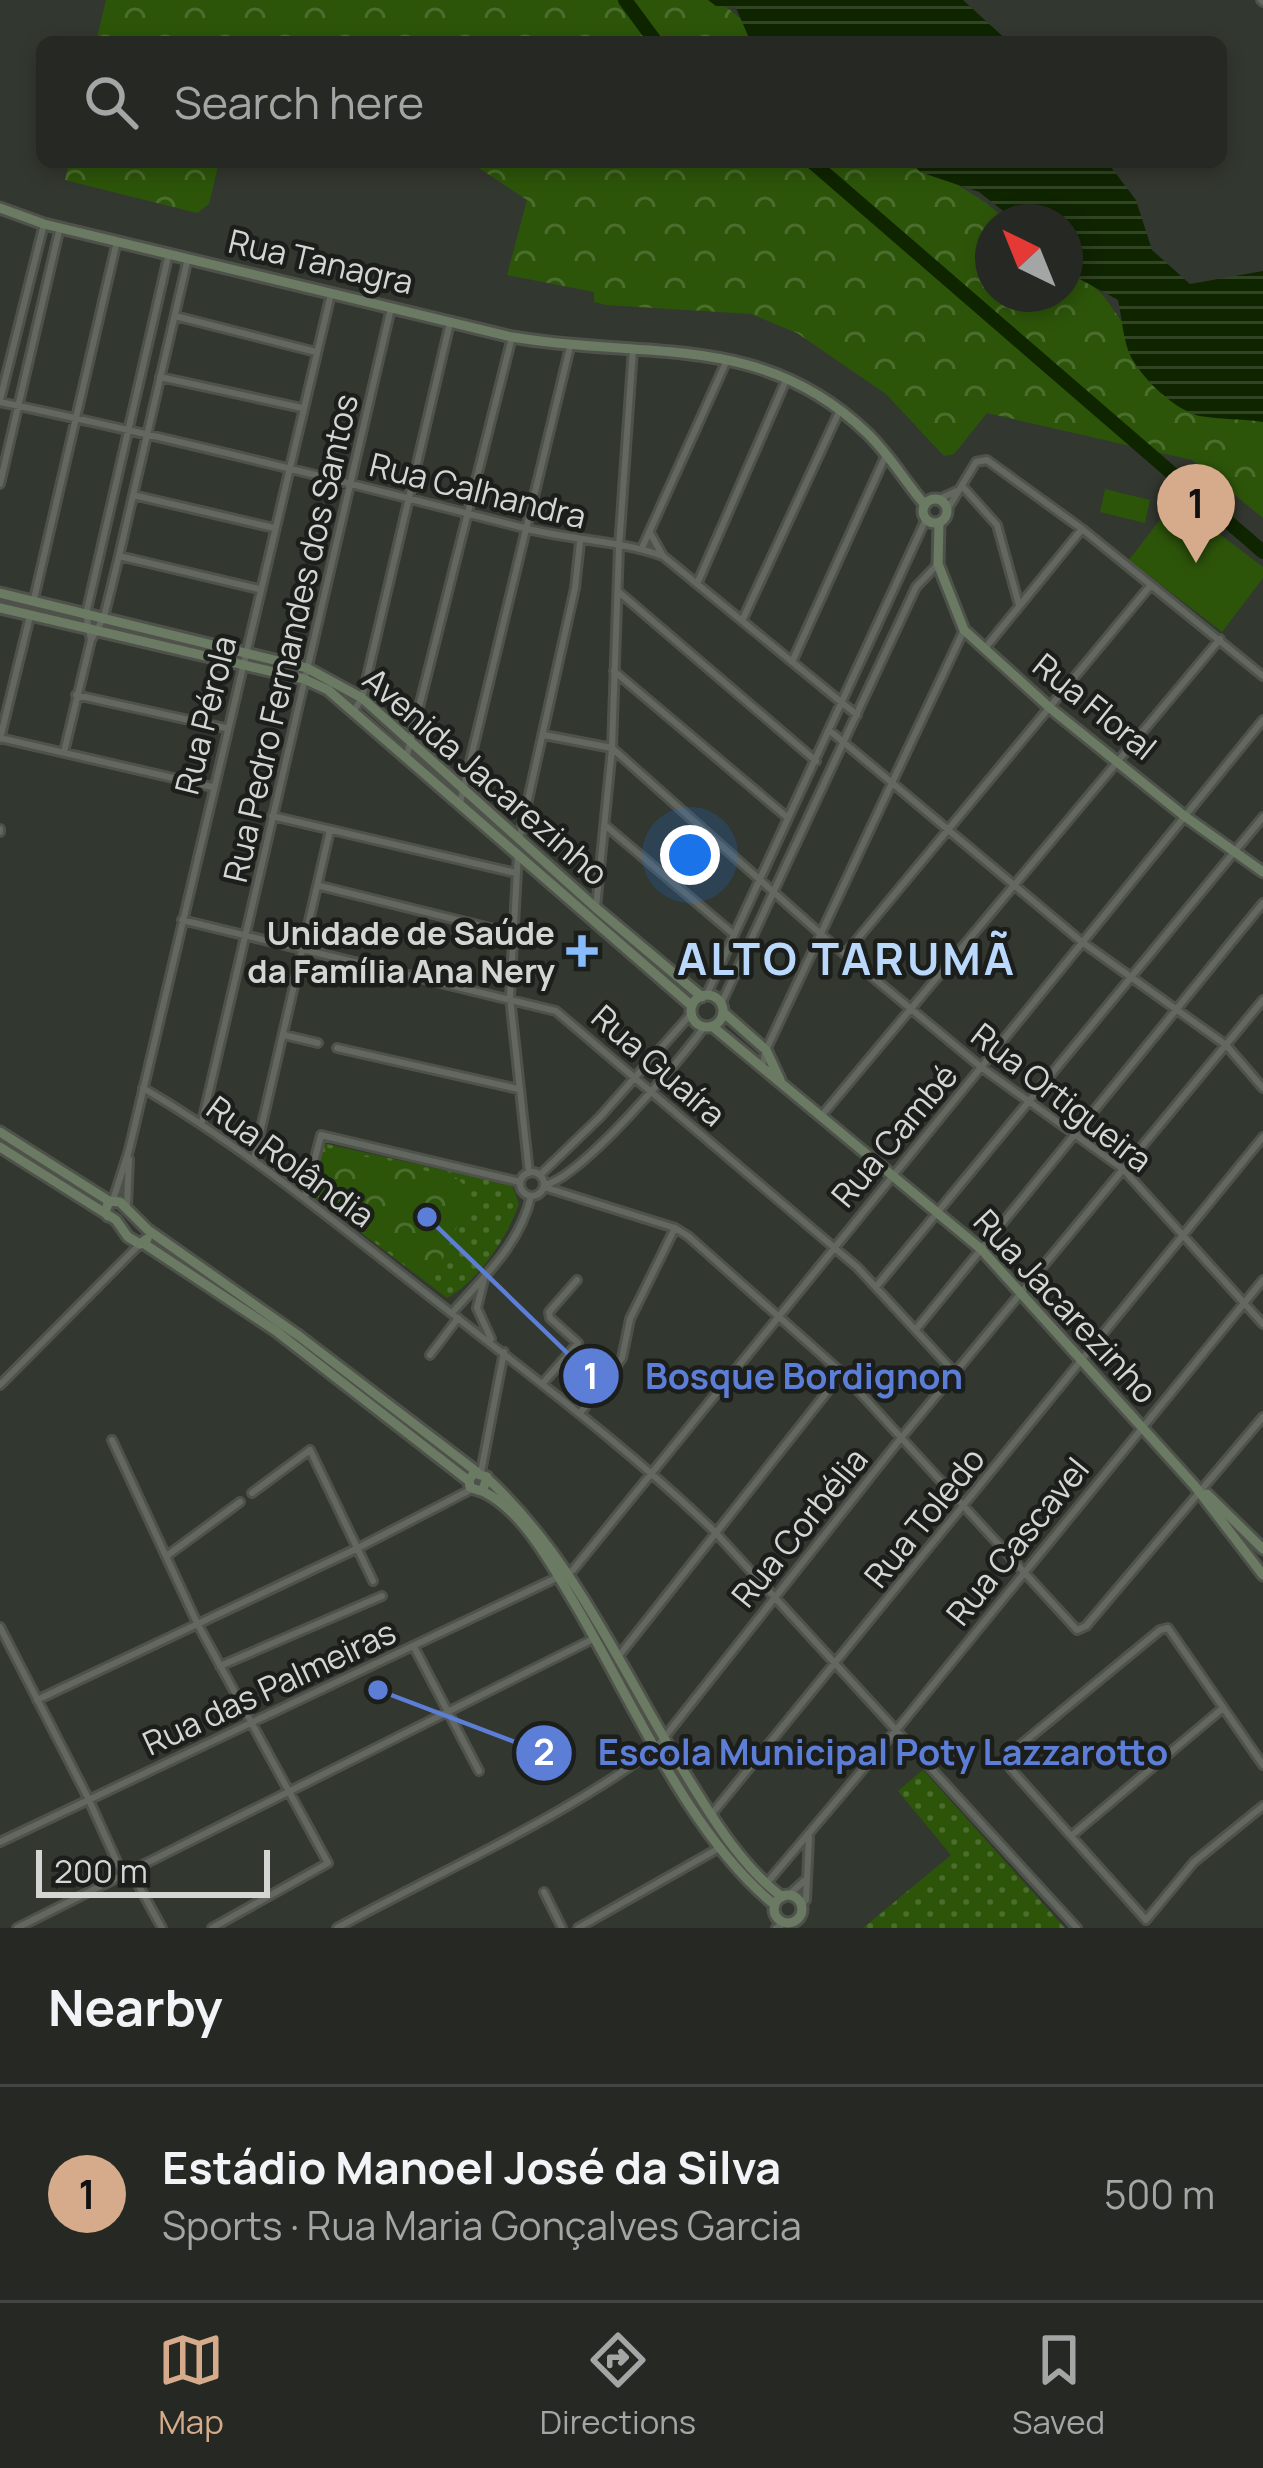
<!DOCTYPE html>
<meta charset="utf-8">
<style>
body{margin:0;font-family:Manrope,sans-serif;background:#323530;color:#f1f3f6}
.compass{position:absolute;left:975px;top:204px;width:108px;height:108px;border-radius:50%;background:#262923;box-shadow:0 6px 18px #0003;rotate:317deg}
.scale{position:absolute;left:36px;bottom:30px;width:234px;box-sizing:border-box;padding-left:12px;border:6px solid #d3d6d2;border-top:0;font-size:33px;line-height:42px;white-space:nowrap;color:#d3d6d2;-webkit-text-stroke:9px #1b1e1a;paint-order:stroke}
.you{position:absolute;left:690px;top:855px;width:42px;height:42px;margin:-30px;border:9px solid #fff;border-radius:50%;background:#1a73e8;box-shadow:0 0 0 18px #1a73e833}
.badge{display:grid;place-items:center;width:78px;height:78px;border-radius:50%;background:#d6ab8b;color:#111;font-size:39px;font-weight:700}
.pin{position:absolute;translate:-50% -99px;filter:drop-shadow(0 3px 6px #0008)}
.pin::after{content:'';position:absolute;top:63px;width:42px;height:36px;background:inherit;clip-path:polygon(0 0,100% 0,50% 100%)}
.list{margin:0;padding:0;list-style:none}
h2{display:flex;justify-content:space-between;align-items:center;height:156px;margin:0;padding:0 48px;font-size:51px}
h2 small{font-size:39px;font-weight:400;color:#a4a6a6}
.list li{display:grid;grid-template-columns:78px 1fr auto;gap:36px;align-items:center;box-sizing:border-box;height:216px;padding:0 48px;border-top:3px solid #424541}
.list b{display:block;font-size:45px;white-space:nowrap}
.list p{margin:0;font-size:39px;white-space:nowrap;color:#a4a6a6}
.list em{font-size:39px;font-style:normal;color:#a4a6a6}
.icon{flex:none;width:66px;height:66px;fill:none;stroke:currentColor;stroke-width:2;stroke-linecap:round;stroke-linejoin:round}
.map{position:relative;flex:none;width:1263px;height:1928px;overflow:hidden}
.search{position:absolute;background:#262923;box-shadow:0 6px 18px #0003;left:36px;right:36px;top:36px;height:132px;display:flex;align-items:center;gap:30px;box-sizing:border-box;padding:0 42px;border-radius:18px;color:#a4a6a6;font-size:45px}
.sheet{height:372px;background:#262923}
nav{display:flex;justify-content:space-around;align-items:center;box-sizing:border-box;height:168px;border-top:3px solid #424541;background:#262923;font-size:33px;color:#a4a6a6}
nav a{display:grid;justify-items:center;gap:6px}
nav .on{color:#d6ab8b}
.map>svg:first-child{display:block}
.grass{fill:url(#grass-dots)}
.forest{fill:url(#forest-crowns)}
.garden{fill:#2d550a}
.water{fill:url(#water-rules)}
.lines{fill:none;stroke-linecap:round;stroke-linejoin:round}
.river{stroke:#0f2500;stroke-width:14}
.street-casing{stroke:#4e524b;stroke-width:12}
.secondary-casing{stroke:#4e524b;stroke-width:15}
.street{stroke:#62675f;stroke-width:6}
.secondary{stroke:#6b7a62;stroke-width:9}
.poi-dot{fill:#87bbfb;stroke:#1b1e1a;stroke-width:4.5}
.labels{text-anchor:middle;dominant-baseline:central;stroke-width:9;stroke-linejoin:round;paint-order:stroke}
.street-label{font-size:33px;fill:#d3d6d2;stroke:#1b1e1a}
.poi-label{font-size:33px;font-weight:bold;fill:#d3d6d2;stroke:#1b1e1a;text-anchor:end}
.district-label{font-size:45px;font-weight:bold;letter-spacing:3px;fill:#bad7fc;stroke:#1b1e1a}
.leader{fill:none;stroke:#5d7ed6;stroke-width:4.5}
.callout-dot{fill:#5d7ed6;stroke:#1b1e1a;stroke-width:4.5}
.mark-label{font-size:36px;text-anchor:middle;font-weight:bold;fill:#fff}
.callout-label{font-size:36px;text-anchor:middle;font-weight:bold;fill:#5d7ed6;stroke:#1b1e1a;stroke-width:9;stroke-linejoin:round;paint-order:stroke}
</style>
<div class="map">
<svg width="1263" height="1928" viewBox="0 0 1263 1928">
<defs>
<pattern id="grass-dots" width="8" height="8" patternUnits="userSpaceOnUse" patternTransform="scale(3)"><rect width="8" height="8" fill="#2d550a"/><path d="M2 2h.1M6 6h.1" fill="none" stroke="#4b6d2d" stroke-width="1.8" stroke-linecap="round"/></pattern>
<pattern id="forest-crowns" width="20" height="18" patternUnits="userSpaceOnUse" patternTransform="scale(3)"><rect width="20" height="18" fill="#2d550a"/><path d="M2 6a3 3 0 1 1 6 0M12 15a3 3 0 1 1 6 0" fill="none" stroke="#4b6d2d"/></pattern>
<pattern id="water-rules" width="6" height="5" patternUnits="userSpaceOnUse" patternTransform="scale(3)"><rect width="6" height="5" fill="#0f2500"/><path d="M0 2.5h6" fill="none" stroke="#314424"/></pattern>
</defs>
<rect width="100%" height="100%" fill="#32372f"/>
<path class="grass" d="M322,1143L506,1184L513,1187L519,1204C506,1239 479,1280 447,1298L309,1193Z
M923,1770L1065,1928H863L951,1855L898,1791Z"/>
<path class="forest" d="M106,0H718L769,42H96Z
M69,162H219L209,204L197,213L65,180Z
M458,162H921L985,202L1009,222H993V294H1065V263L1103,295L1155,369L1263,411V518L1192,460L987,413L954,454L944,456L886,394L797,333L751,314L606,305L594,302V292L507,275L527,200L476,166Z
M324,1147L457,1178L466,1187L467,1214L459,1222L432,1283L313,1193Z"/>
<path class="garden" d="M1105,489L1150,500L1145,523L1100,512Z
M1175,500L1263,567V578L1222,632L1129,560Z"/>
<path class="water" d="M708,0H963L1009,42H757L749,38L736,8L716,6Z
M912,162H1107L1136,200L1152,250L1190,284L1263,271V422C1246,419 1208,419 1196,415C1172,407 1143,379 1131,357C1123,341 1122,318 1118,300L1065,271V222H1017L979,192L920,172Z"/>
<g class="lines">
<path class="river" d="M625,0L656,42
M812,162L1263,552"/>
<defs>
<path id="street" d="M1261,0L1263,2
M175,316L316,352
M160,377L302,408
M0,400L44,224
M0,402C177,439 353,484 528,529C572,540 622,541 663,556
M0,484L60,227
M963,487L997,525L1019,605
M133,495L274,528
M937,500L957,491
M947,510L976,462L987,460L1082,529L1263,676
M650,533L663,556L857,715
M642,548L727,360
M119,556L259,589
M697,584L787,378
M620,593L816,761
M34,599L117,241
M742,621L839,412
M91,640L86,614L169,253
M986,647L1082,529
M792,662L886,455
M614,671L788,818
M76,695L225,728
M355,709L362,698L450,323
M829,730L1082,942L1226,1045L1263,1088
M544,735L612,748L823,936L981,1067L1123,1169L1263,1324
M0,738L212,787
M0,739L30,616
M64,752L91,640L104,617L119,556L188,258
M407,755L512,337
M460,803L570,347
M272,816L516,873
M606,826L731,932
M0,829V832
M519,840L575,588L580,542
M518,853L510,997L529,1173
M320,886L514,934
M596,908L612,748L619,547L633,349
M182,920L556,1011L857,1267L955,1373
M845,954L1150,586
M706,996L926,519
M721,1004L916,587L938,564
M284,1035L318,1043
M337,1048L518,1089
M762,1067L766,1050L964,630
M143,1088C252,1152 347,1232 446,1309C540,1383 628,1448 714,1531L1077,1928
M822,1115L1220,639
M202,1122L391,308
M254,1159L330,830
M520 1184a12 12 0 1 1 24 0a12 12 0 1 1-24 0Z
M540,1175L600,1117L691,1014
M544,1185C580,1179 681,1060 704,1027
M544,1187L675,1228L688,1236L842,1373L1077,1630L1086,1626L1263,1417
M305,1197L321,1135L520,1182
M113,1200L129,1150L331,294
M127,1206L129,1159
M484,1279L477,1308L491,1339
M876,1287L1263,817
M452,1313C483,1277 520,1245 531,1196
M917,1328L1263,903
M430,1355L458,1318
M544,1382L578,1343L550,1318L549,1312L577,1280
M0,1385L140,1244
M581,1412L622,1358L630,1319L675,1228
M112,1440L197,1623L328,1863L212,1928
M481,1472L504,1352
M252,1493L310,1450L373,1581
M168,1555L240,1502
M0,1627L88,1798L121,1871
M414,1647L479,1771
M618,1657L842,1373
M220,1666L382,1596
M37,1700L358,1548L472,1489
M1263,1765L1168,1628L1160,1630L1012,1752L1008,1760L1011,1769L1146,1920L1194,1862L1263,1806
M711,1815L1263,1137
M1071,1836L1223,1708
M0,1842L573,1570L1263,720
M130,1870L162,1928
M766,1884L897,1729L1263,1280
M544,1892L562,1928
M789,1895L804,1881
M801,1905L806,1900L809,1837
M17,1928L593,1639
M337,1928C443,1870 559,1820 656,1748L901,1438L1263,1000
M578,1928L721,1847
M776,1928L785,1923"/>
<path id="secondary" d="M0,208L44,224L512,337C643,360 760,330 867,433C890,455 905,482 925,505
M923 511a12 12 0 1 1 24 0a12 12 0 1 1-24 0Z
M939,523L938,564L964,630L1050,708L1183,815L1263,872
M0,593L307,668L362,698L596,908L702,997
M0,608L304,679L328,690L692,1006
M691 1011a16 16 0 1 1 32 0a16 16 0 1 1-32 0Z
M723,1012L766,1050L780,1080
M712,1026L981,1249L1194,1485L1263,1575
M0,1132L109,1201
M0,1147L116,1220L128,1237L140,1244L147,1239
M108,1216L105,1212L109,1201L120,1202L148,1230L299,1336L477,1472
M143,1243L276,1331L469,1481
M488,1479C578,1563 626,1680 691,1783C716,1824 744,1868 782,1897
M483,1490L487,1477L474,1473L469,1480L470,1487C475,1490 481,1490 486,1493C524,1513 551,1564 572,1599C630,1695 688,1835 775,1905
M1207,1494L1263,1549
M774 1909a14 14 0 1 1 28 0a14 14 0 1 1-28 0Z"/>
</defs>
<use href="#street" class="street-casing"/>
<use href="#secondary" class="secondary-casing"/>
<use href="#street" class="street"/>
<use href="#secondary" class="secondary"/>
</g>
<path class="poi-dot" d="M576 933h12v12h12v12h-12v12h-12v-12h-12v-12h12z"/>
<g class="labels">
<g class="street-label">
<text transform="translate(321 261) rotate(13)">Rua Tanagra</text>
<text transform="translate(478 490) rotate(14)">Rua Calhandra</text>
<text transform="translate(290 638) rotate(-77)">Rua Pedro Fernandes dos Santos</text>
<text transform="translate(1095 706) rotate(39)">Rua Floral</text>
<text transform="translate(205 715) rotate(-76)">Rua Pérola</text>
<text transform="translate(486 776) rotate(41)">Avenida Jacarezinho</text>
<text transform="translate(659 1065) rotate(41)">Rua Guaíra</text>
<text transform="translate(1062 1097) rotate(38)">Rua Ortigueira</text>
<text transform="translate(894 1135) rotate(-50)">Rua Cambé</text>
<text transform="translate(291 1161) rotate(36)">Rua Rolândia</text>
<text transform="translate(1066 1306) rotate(47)">Rua Jacarezinho</text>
<text transform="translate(924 1517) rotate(-51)">Rua Toledo</text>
<text transform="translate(799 1527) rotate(-51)">Rua Corbélia</text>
<text transform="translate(1017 1541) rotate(-51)">Rua Cascavel</text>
<text transform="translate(269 1687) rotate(-25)">Rua das Palmeiras</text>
</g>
<g class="poi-label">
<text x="555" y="932">Unidade de Saúde<tspan x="555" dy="38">da Família Ana Nery</tspan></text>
</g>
<g class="district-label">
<text x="847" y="958">ALTO TARUMÃ</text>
</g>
</g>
<path class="leader" d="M427 1217L591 1376M378 1690L544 1753"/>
<g class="callout-dot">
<circle cx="427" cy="1217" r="12"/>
<circle cx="378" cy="1690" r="12"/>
<circle cx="591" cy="1376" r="30"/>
<circle cx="544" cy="1753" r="30"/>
</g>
<g class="mark-label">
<text x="591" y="1389">1</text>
<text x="544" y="1765">2</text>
</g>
<g class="callout-label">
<text x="804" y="1389">Bosque Bordignon</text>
<text x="883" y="1765">Escola Municipal Poty Lazzarotto</text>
</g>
</svg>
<svg class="compass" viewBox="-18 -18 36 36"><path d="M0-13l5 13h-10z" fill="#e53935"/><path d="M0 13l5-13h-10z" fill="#a4a6a6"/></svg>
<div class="scale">200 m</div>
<div class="you"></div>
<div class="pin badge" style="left:1196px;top:563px">1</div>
<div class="search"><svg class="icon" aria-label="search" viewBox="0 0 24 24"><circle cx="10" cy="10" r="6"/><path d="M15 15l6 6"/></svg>Search here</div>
</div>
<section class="sheet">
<h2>Nearby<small></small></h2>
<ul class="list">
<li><span class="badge">1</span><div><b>Estádio Manoel José da Silva</b><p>Sports · Rua Maria Gonçalves Garcia</p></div><em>500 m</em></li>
</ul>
</section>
<nav>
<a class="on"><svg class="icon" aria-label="map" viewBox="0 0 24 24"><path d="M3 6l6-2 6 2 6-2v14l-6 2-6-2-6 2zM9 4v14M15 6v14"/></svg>Map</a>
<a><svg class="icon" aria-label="directions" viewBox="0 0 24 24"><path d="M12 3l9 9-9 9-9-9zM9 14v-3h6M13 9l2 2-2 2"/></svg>Directions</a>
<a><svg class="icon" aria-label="saved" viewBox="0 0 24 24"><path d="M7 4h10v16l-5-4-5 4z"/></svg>Saved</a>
</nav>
